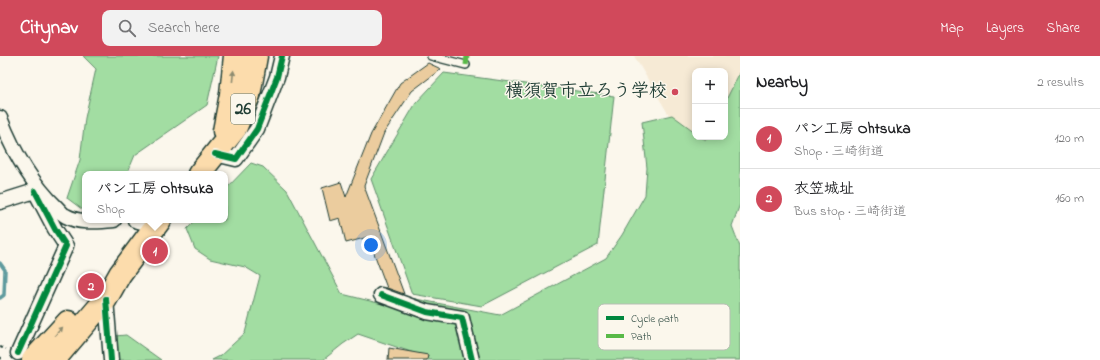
<!DOCTYPE html>
<meta charset="utf-8">
<style>
body{margin:0;font-family:"Indie Flower","Klee One",sans-serif;background:#f2f2f2;color:#202124}
.controls{position:absolute;right:12px;top:12px;display:grid;overflow:hidden;border-radius:8px;box-shadow:0 2px 10px #0003}
.controls button{width:36px;height:36px;display:grid;place-items:center;padding:0;border:0;border-bottom:1px solid #e0e0e0;background:#fff;color:#202124;font:20px sans-serif}
.you{position:absolute;left:371px;top:189px;width:14px;height:14px;margin:-10px;border:3px solid #fff;border-radius:50%;background:#1a73e8;box-shadow:0 0 0 6px #1a73e833}
.badge{display:grid;place-items:center;width:26px;height:26px;border-radius:50%;background:#d1495b;color:#fff;font-size:13px;font-weight:700}
.pin{position:absolute;translate:-50% -50%;border:2px solid #fff;box-shadow:0 1px 4px #0006}
.popup{position:absolute;left:82px;top:115px;width:146px;height:52px;box-sizing:border-box;display:grid;place-content:center;border-radius:8px;background:#fff;filter:drop-shadow(0 1px 3px #0005);font-size:13px;white-space:nowrap;color:#757577}
.popup b{font-size:15px;color:#202124}
.popup::after{content:'';position:absolute;left:50%;top:100%;margin-left:-8px;border:8px solid transparent;border-top-color:#fff}
.list{margin:0;padding:0;list-style:none}
h2{display:flex;justify-content:space-between;align-items:center;height:52px;margin:0;padding:0 16px;font-size:17px}
h2 small{font-size:13px;font-weight:400;color:#757577}
.list li{display:grid;grid-template-columns:26px 1fr auto;gap:12px;align-items:center;box-sizing:border-box;height:60px;padding:0 16px;border-top:1px solid #e0e0e0}
.list b{display:block;font-size:15px;white-space:nowrap}
.list p{margin:0;font-size:13px;white-space:nowrap;color:#757577}
.list em{font-size:13px;font-style:normal;color:#757577}
.icon{flex:none;width:22px;height:22px;fill:none;stroke:currentColor;stroke-width:2;stroke-linecap:round;stroke-linejoin:round}
.map{position:relative;flex:none;width:740px;height:304px;overflow:hidden}
header{display:flex;align-items:center;gap:24px;box-sizing:border-box;height:56px;padding:0 20px;background:#d1495b;color:#fff}
header strong{font-size:19px}
nav{display:flex;gap:22px;margin-inline-start:auto;font-size:14px}
.search{width:280px;height:36px;background:#f2f2f2;display:flex;align-items:center;gap:10px;box-sizing:border-box;padding:0 14px;border-radius:8px;color:#757577;font-size:15px}
main{display:flex}
aside{flex:1;background:#fff}
.map>svg:first-child{display:block}
.built{fill:#f6ead5}
.green{fill:#a2dda2;stroke:#608d6b}
.lines{fill:none;stroke-linecap:round;stroke-linejoin:round}
.stream{stroke:#5f9b9e;stroke-width:3.5}
.building{fill:#ebcc9e;stroke:#1f3d34}
.service-casing{stroke:#1f3d34;stroke-width:10}
.minor-casing{stroke:#1f3d34;stroke-width:17}
.primary-casing{stroke:#1f3d34;stroke-width:25}
.path{stroke:#1f3d34;stroke-width:2;stroke-dasharray:3 3;stroke-linecap:butt}
.service{stroke:#fbf7ec;stroke-width:7}
.minor{stroke:#fbf7ec;stroke-width:14}
.primary{stroke:#fcdcac;stroke-width:22}
.quiet{stroke:#58b947;stroke-width:5;stroke-dasharray:10 5;stroke-linecap:butt}
.cycleway-casing{stroke:#fbf7ec;stroke-width:8}
.cycleway{stroke:#00873e;stroke-width:6}
.oneway{fill:#8e8c70}
.poi-dot{fill:#d1495b;stroke:#fbf7ec;stroke-width:1.5}
.labels{text-anchor:middle;dominant-baseline:central;stroke-width:3;stroke-linejoin:round;paint-order:stroke}
.shield{fill:#fbf7ec;stroke:#61756b;stroke-width:1}
.shield-label{font-size:17px;font-weight:bold;fill:#1f3d34}
.poi-label{font-size:18px;font-weight:bold;fill:#1f3d34;stroke:#fbf7ec;text-anchor:end}
.key{fill:#fbf7ec;stroke:#b9bfb5;stroke-width:1}
.key-label{font-size:11px;fill:#1f3d34}
</style>
<header>
<strong>Citynav</strong>
<div class="search"><svg class="icon" aria-label="search" viewBox="0 0 24 24"><circle cx="10" cy="10" r="6"/><path d="M15 15l6 6"/></svg>Search here</div>
<nav><a>Map</a><a>Layers</a><a>Share</a></nav>
</header>
<main>
<div class="map">
<svg width="740" height="304" viewBox="0 0 740 304">
<rect width="100%" height="100%" fill="#fbf7ec"/>
<filter id="ink" filterUnits="userSpaceOnUse"><feTurbulence type="fractalNoise" baseFrequency=".025" numOctaves="2"/><feDisplacementMap in="SourceGraphic" scale="8" xChannelSelector="R" yChannelSelector="G"/><feConvolveMatrix kernelMatrix="1 2 1 2 8 2 1 2 1" color-interpolation-filters="sRGB"/></filter>
<g filter="url(#ink)">
<path class="built" d="M634,0H740V14L725,58V15H695V81H717L692,98Z"/>
<path class="green" d="M83,0H218L207,49L135,99L127,118H85V155L83,154L67,142L80,104L85,62L96,13Z
M740,16V148L732,170L740,191V304H418L417,298L358,278L343,288L323,304H212L220,300L245,277L260,220L245,211L210,203L195,193L187,173L196,164H225V134L251,107L263,111L287,134L342,238L386,249L410,242L500,259L606,202L622,179L645,139L647,112L642,66L672,59L695,76V81H701L706,84L707,81H725V46Z
M444,17L614,40L598,189L482,250L412,238L371,123L416,47Z
M126,279L161,304H118L109,286L115,280Z"/>
<g class="lines">
<path class="stream" d="M0,207L5,214L4,239L0,242"/>
</g>
<path class="building" d="M428,7L441,13L412,35L384,77L364,130L404,238L387,232L368,181L346,187L340,162L330,165L322,132L341,126L346,141L371,78L400,27Z
M389,292L428,299L427,304H388Z"/>
<g class="lines">
<defs>
<path id="service" d="M431,0L466,9"/>
<path id="minor" d="M0,62C13,95 32,128 57,152C60,155 63,159 66,160C80,168 99,165 114,164
M215,98L236,103L257,73L277,21L282,0
M0,146L35,135L37,130
M135,164L156,170
M381,239L427,256L462,262L472,304
M106,243L111,304
M18,297L66,190L55,173L35,135"/>
<path id="primary" d="M224,75L231,38L235,0
M199,118L235,73L249,39L256,0
M33,304L68,266
M54,304L106,243L120,218L160,164"/>
</defs>
<use href="#service" class="service-casing"/>
<use href="#minor" class="minor-casing"/>
<use href="#primary" class="primary-casing"/>
<path class="path" d="M0,291L6,293
M0,301L1,302L0,304"/>
<use href="#service" class="service"/>
<use href="#minor" class="minor"/>
<use href="#primary" class="primary"/>
<path class="quiet" d="M466,9L467,0"/>
<defs>
<path id="cycleway" d="M215,98L236,103L257,73L277,21L282,0
M381,239L427,256L462,262L472,304
M106,243L111,304
M18,297L66,190L55,173L35,135"/>
</defs>
<use href="#cycleway" class="cycleway-casing"/>
<use href="#cycleway" class="cycleway"/>
</g>
<defs><path id="oneway-solid" d="M-6-.8H1V-3.2L6.5 0L1 3.2V.8H-6Z"/></defs>
<g class="oneway">
<use href="#oneway-solid" transform="translate(233 20) rotate(-84)"/>
<use href="#oneway-solid" transform="translate(59 275) rotate(-48)"/>
</g>
</g>
<circle class="poi-dot" cx="675" cy="36" r="4"/>
<g class="labels">
<rect class="shield" x="231" y="38" width="24" height="30" rx="3"/>
<g class="shield-label">
<text x="243" y="53">26</text>
</g>
<g class="poi-label">
<text x="667" y="36">横須賀市立ろう学校</text>
</g>
</g>
<rect x="598" y="248" width="132" height="46" rx="6" class="key"/>
<rect x="606" y="260" width="18" height="4" fill="#00873e"/>
<rect x="606" y="278" width="18" height="4" fill="#58b947"/>
<g class="key-label">
<text x="631" y="266">Cycle path</text>
<text x="631" y="284">Path</text>
</g>
</svg>
<div class="controls">
<button>+</button>
<button>−</button>
</div>
<div class="you"></div>
<div class="pin badge" style="left:155px;top:195px">1</div>
<div class="popup"><b>パン工房 Ohtsuka</b>Shop</div>
<div class="pin badge" style="left:91px;top:230px">2</div>
</div>
<aside>
<h2>Nearby<small>2 results</small></h2>
<ul class="list">
<li><span class="badge">1</span><div><b>パン工房 Ohtsuka</b><p>Shop · 三崎街道</p></div><em>120 m</em></li>
<li><span class="badge">2</span><div><b>衣笠城址</b><p>Bus stop · 三崎街道</p></div><em>160 m</em></li>
</ul>
</aside>
</main>
